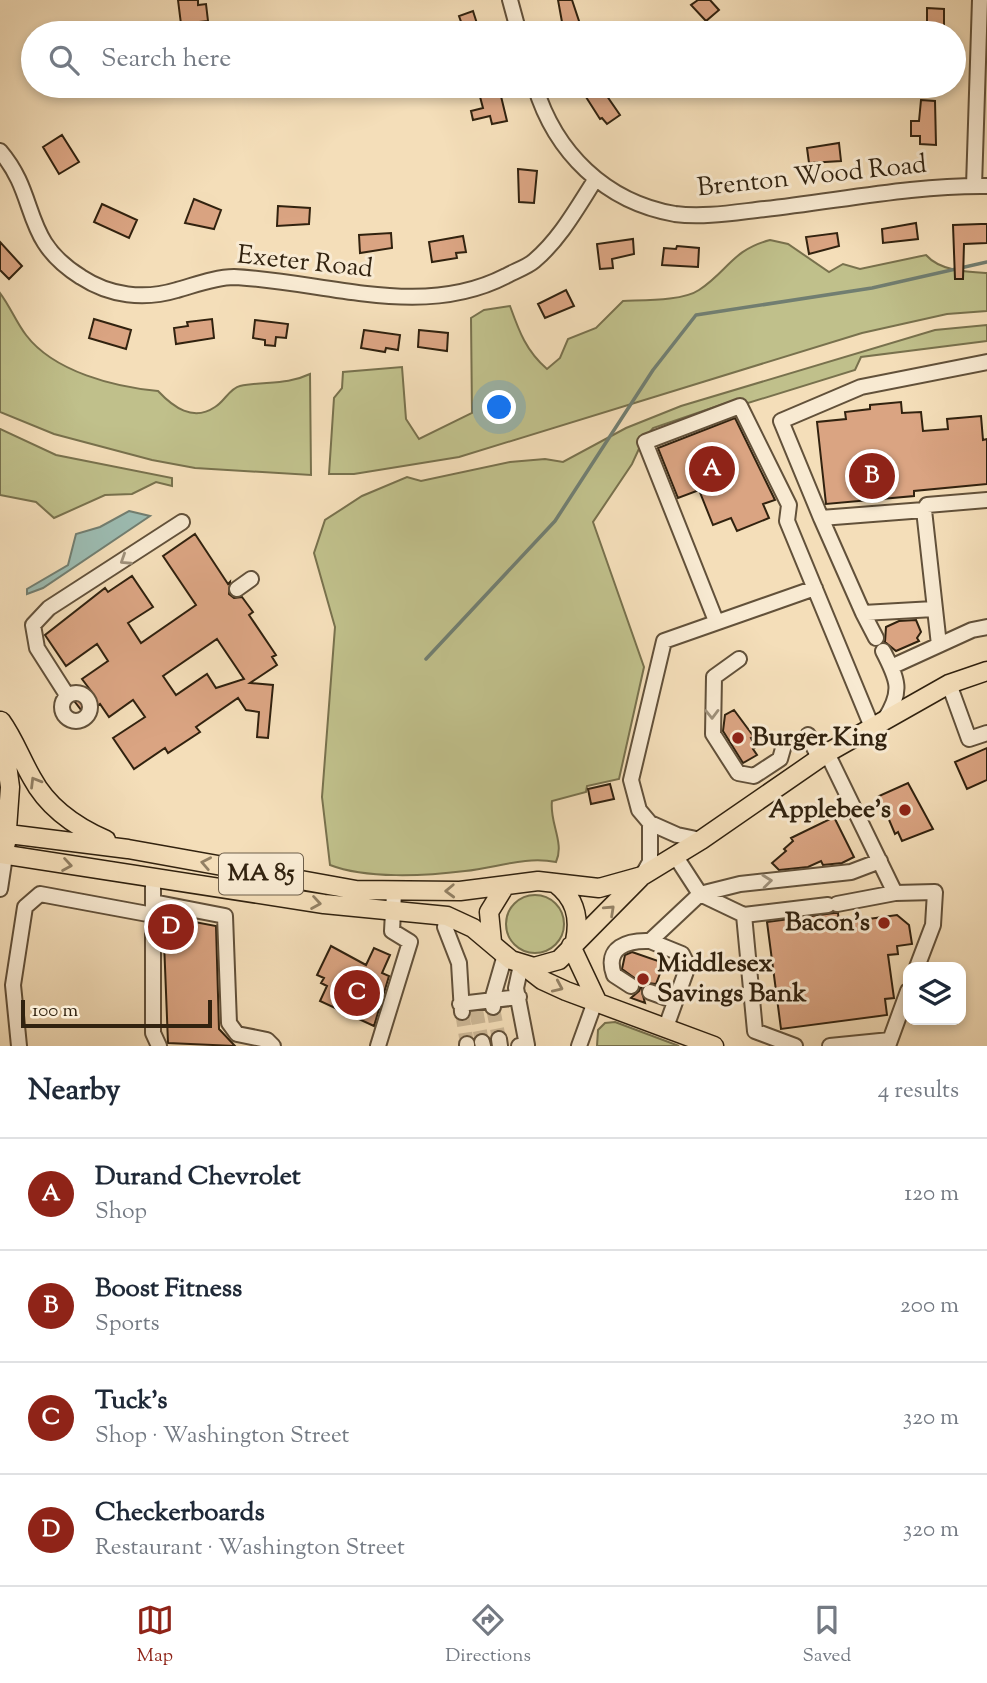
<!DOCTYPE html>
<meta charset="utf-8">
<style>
body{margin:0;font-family:"Sorts Mill Goudy",serif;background:#f2f2f3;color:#1f2937}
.controls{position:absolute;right:21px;bottom:21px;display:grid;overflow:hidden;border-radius:14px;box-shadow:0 4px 10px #0003}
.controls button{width:63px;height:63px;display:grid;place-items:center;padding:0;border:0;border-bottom:2px solid #e0e1e3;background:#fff;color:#1f2937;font:35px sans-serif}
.scale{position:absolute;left:21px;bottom:18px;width:191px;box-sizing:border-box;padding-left:7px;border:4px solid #31220f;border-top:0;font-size:19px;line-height:24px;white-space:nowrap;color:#31220f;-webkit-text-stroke:5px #f8ead2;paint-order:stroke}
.you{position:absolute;left:500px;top:408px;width:24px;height:24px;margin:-18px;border:5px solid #fff;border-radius:50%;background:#1a73e8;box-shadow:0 0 0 10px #1a73e833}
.badge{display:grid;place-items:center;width:46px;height:46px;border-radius:50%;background:#8f2418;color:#fff;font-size:23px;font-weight:700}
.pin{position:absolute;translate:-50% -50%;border:4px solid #fff;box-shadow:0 2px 7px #0006}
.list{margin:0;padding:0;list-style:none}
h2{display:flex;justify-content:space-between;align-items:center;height:91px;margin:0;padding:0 28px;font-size:30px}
h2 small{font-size:23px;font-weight:400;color:#747a83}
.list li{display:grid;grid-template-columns:46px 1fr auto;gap:21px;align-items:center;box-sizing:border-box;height:112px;padding:0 28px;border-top:2px solid #e0e1e3}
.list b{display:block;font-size:26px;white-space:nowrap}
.list p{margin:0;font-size:23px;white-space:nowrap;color:#747a83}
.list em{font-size:23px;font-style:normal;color:#747a83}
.icon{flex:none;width:38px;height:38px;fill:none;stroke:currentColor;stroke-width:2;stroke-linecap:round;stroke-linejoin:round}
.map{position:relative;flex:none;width:987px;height:1046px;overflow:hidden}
.search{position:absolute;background:#fff;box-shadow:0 4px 10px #0003;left:21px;right:21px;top:21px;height:77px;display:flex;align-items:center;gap:18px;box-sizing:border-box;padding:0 24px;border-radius:38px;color:#747a83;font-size:26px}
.sheet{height:539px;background:#fff}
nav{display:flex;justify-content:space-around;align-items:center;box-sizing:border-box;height:98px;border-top:2px solid #e0e1e3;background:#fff;font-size:19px;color:#747a83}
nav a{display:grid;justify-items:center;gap:4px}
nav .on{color:#8f2418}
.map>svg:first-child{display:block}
.green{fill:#c0c08b;stroke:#78714d;stroke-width:2}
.water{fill:#9cbcb2;stroke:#717e71;stroke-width:2}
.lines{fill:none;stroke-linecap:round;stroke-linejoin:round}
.stream{stroke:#717e71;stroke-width:3.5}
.building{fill:#daa482;stroke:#31220f;stroke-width:2;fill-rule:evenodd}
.minor-tunnel{stroke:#cdb897;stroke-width:14;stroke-dasharray:14 7;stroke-linecap:butt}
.minor-casing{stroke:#62513a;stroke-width:18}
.major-casing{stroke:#31220f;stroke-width:21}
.minor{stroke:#f8ead2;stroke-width:14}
.major{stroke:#f4deb9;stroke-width:18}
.oneway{stroke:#9e907a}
.oneway2{stroke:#928064}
.poi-dot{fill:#8f2418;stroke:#f8ead2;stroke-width:2.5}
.labels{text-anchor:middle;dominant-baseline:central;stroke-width:6;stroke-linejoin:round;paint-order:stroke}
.shield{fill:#f8ead2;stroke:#6d5e4a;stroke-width:2}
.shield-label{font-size:24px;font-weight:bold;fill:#31220f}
.street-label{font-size:26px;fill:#31220f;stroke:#f8ead2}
.poi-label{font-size:26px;font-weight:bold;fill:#31220f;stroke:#f8ead2;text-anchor:start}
</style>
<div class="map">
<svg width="987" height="1046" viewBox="0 0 987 1046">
<rect width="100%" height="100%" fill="#f4deb9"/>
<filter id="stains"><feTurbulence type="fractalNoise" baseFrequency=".00286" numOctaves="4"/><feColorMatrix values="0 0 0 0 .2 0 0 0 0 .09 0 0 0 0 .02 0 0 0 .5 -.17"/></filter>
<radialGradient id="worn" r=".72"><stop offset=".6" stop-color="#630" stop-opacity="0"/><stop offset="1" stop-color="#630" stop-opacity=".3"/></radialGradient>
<path class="green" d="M770,240L788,244L829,272L843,264L860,269L926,255C940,271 967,272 987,273V311L947,314L862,333L459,457L354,474H329L334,398L342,388L343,372L402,367L406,419L419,439L472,413L471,318L484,310L510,306C519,331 526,351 547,369L560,358L568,339L596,328L623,301C643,300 683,301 699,290C728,271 732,250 770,240Z
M0,293C10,306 16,322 26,335C54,372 115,387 158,391C173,407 193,422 215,407C224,402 230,388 240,386C265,381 287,385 310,374L311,475L195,468L152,460L54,434L0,412Z
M987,325V341L861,357L855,370L748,403L735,400L653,428L643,440L632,464L593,522L644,667L619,779L587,786L586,792L552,801C549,822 565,843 556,862C524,856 496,868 465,871C425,876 366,879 330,865L322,797L335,627L314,553L325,520L362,496L407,477L421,481L510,462L545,459L563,462L626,428L681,406L935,330Z
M0,429L56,455L172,478V486L156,482L132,494L105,495L54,518L36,502L0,495Z
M506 924a29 29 0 1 1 58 0a29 29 0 1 1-58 0Z
M615,1022L679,1046H597L598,1030L605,1023Z"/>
<path class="water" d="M129,511L150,516L43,588L27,594V589L68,565L76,534L100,527Z"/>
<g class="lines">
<path class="stream" d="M426,659L555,521L653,370L696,315L872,288L987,262"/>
</g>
<path class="building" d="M178,0H198V5L206,4L208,21L181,24Z
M558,0H572L583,33H564Z
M698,0H710L719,10L706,21L691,5Z
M927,8L944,9V33H927Z
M473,11L480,33H465L459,16Z
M579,86H600L620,115L607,124L602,118L600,119Z
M499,88L507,121L492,124L490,116L473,120L471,111L483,108L479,93Z
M921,100L935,101L936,145L920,144V136H911V121H919Z
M62,135L79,162L59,174L43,147Z
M839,143L841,161L809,163L807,148Z
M518,169L537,171L534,203L519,202Z
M194,199L221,210L214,229L185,223Z
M102,204L137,220L129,238L94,222Z
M278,206L310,208L309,224L277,226Z
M916,223L918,239L883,243L882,229Z
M981,224H987V243L964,244L963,279H955L953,225Z
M391,233L392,248L360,253L359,235Z
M837,233L839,246L809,254L806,237Z
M463,236L466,252L456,253L457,258L432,262L429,242Z
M633,239L634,254L612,259L613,268L600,269L597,244Z
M0,242L22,266L9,279L0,270Z
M677,246L699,248L698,267L662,265L664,248L676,249Z
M566,290L574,306L545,318L538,304Z
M94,319L131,330L126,349L89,338Z
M212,319L214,338L176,344L174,328L188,326L187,322Z
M255,320L288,324L286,338L276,337L275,346L265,345V340L253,338Z
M364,330L400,335L398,350L386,348L385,352L361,348Z
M419,330L448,333L447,351L418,347Z
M901,402L902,413L921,412L923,431L948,429L947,419L981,416L983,440L987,439V484L914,491V496L826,504L817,422L846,419L845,412L870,409V405Z
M735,418L775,500L763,504L769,518L737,531L731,518L713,525L699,490L678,498L658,448Z
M195,534L228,584L230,582L229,594L234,598L242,597L253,612L249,615L276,655L272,657L277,665L250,683L273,685L268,738L257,737L259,712L246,710L238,698L196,727L200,732L168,753L165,748L134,769L113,738L145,717L133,700L109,717L100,704L85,715L75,702L91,691L82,679L108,661L97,644L66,666L45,635L105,588L108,592L132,576L153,607L128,623L141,643L196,605L163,556ZM217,639L244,679L216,688L207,674L176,695L163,676Z
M916,620L921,632L917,638L919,641L896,651L885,642L886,627L899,621Z
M734,710L754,737L751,738L756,747L753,749L757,755L743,763L723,731L725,715Z
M987,748V780L967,789L955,762Z
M908,783L933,829L902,841L898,832L895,834L879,796Z
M610,784L614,799L591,804L588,789Z
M834,817L854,857L842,863L823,865L821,861L808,867L779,870L772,863L786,851L784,849L793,841L791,838Z
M834,913H838L839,923L897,915L909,925L912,944L897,946L898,954L888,955L894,998L885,999L887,1015L781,1029L767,922Z
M163,916L216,926L219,1029L235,1046L168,1043Z
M331,946L366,965L374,948L390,955L382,973L389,976L374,1026L320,1001L327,986L321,983L324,978L317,975Z
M632,952L664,963L656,984L648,983L641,988L645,1003L631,998L639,991L640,982L622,969L625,955Z"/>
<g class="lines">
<path class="minor-tunnel" d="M493,1008L499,1039
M476,1010L482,1042
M462,1012L467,1044"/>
<defs>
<path id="minor" d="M510,0L519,33
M535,86C555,152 605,202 675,214C704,218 737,212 765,209C838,201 913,185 987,186
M0,151C40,198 20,239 81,277C110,296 144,300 177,290C195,285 216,277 234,277C324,281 421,320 506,276C515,271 527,267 534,261C560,239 577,208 595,180
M974,186L980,0
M987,362L861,387L781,421L821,518L924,510L927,505L987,500
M924,510L939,645
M821,518L863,613L934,609
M237,589L251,579
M863,613L876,638
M716,621L645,442L740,406L789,505L787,521L872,727
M883,651C898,680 903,691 885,719
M739,659L714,677L713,734L738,773L754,776L780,759L784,745
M891,667L972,630L987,627
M949,684L969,739L987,733
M62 707a14 14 0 1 1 28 0a14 14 0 1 1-28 0Z
M67,695L37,648L33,625L49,608L182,522
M808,735L819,758
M827,753L895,893L935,892L933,925L917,967
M650,823L639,810L631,780L664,641L815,588
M676,857L700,894L744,915L755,1031L795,1046
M642,876L650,862V823L677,835L701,840
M153,878V1033L159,1046
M0,889L5,856
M153,902L225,916L229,1023L237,1034L267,1040L273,1046
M837,904L895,893
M744,915L828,905
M447,916L445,927L459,963L462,1012
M631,986L614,975C604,947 628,940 650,941
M650,992L675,1001
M460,1004L519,997
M493,1007L492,1000L505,955
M666,1027L688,966L682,954L650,941L700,894L740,884L851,872L880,861
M499,1039L500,1046
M482,1042L483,1046
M467,1044V1046
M19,1046L13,985L25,907L40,894L153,915
M378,1046L410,942L392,931L394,893
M519,1046L527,1045L516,988L521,965
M579,1046L596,999
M830,1046L890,1040
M888,1046L908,991"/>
<path id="major" d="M1,721C14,739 21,759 32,778C48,808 76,827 106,840
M2,728L10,787L6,843
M0,833L128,849L356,890L460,891L538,881L599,888L642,876L701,840L827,753L949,684L987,671
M0,854L324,904L447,916L473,928L511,960L534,967L559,960L640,878
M555,883C575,898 580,917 575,941
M492,942L489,912L505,886
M571,946L596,999
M524,966L542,980L566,991L714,1046"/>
</defs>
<use href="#minor" class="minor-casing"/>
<use href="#major" class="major-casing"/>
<use href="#minor" class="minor"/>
<use href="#major" class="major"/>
</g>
<defs><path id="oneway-chevron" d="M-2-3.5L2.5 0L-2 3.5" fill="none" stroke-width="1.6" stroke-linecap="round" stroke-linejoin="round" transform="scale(1.75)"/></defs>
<g class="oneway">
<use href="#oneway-chevron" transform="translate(125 560) rotate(147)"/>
<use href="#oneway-chevron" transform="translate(712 714) rotate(89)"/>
<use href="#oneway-chevron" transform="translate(767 881) rotate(-6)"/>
</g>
<g class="oneway2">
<use href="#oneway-chevron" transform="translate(35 782) rotate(-121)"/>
<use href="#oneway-chevron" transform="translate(206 863) rotate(-169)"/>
<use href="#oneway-chevron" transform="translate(67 865) rotate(9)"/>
<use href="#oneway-chevron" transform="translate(450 891) rotate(178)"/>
<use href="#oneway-chevron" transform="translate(316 903) rotate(9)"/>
<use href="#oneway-chevron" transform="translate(610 910) rotate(-43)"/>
<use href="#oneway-chevron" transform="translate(558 987) rotate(24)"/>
</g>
<g class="poi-dot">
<circle cx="738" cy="738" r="7"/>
<circle cx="905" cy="810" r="7"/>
<circle cx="884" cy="923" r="7"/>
<circle cx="643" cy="979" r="7"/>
</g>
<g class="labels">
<rect class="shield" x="219" y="853.5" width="84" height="41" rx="5"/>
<g class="shield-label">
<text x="261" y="874">MA 85</text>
</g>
<g class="street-label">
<text transform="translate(812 177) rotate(-6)">Brenton Wood Road</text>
<text transform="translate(305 263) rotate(6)">Exeter Road</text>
</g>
<g class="poi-label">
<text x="752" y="738">Burger King</text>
<text x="891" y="810" text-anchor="end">Applebee's</text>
<text x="870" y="923" text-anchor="end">Bacon's</text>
<text x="657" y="964">Middlesex<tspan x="657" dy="30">Savings Bank</tspan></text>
</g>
</g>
<rect width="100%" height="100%" filter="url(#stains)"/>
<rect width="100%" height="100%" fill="url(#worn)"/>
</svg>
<div class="controls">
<button><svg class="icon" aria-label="layers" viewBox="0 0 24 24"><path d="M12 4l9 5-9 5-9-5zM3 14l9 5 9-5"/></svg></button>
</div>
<div class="scale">100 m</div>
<div class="you"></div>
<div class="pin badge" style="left:712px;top:469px">A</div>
<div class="pin badge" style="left:872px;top:476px">B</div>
<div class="pin badge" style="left:357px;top:993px">C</div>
<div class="pin badge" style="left:171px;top:927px">D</div>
<div class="search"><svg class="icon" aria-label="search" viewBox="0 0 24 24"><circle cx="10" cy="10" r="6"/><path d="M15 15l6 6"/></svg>Search here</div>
</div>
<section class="sheet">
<h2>Nearby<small>4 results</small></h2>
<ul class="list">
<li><span class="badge">A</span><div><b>Durand Chevrolet</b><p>Shop</p></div><em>120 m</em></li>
<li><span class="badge">B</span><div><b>Boost Fitness</b><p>Sports</p></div><em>200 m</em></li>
<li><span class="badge">C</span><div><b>Tuck's</b><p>Shop · Washington Street</p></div><em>320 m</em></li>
<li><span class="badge">D</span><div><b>Checkerboards</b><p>Restaurant · Washington Street</p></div><em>320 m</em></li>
</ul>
</section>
<nav>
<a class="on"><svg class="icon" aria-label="map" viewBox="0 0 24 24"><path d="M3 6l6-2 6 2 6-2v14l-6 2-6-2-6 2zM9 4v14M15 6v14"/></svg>Map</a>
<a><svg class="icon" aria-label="directions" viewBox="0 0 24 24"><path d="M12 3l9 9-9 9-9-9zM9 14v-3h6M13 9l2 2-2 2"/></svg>Directions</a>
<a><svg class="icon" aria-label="saved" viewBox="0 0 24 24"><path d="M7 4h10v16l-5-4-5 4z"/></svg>Saved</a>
</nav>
